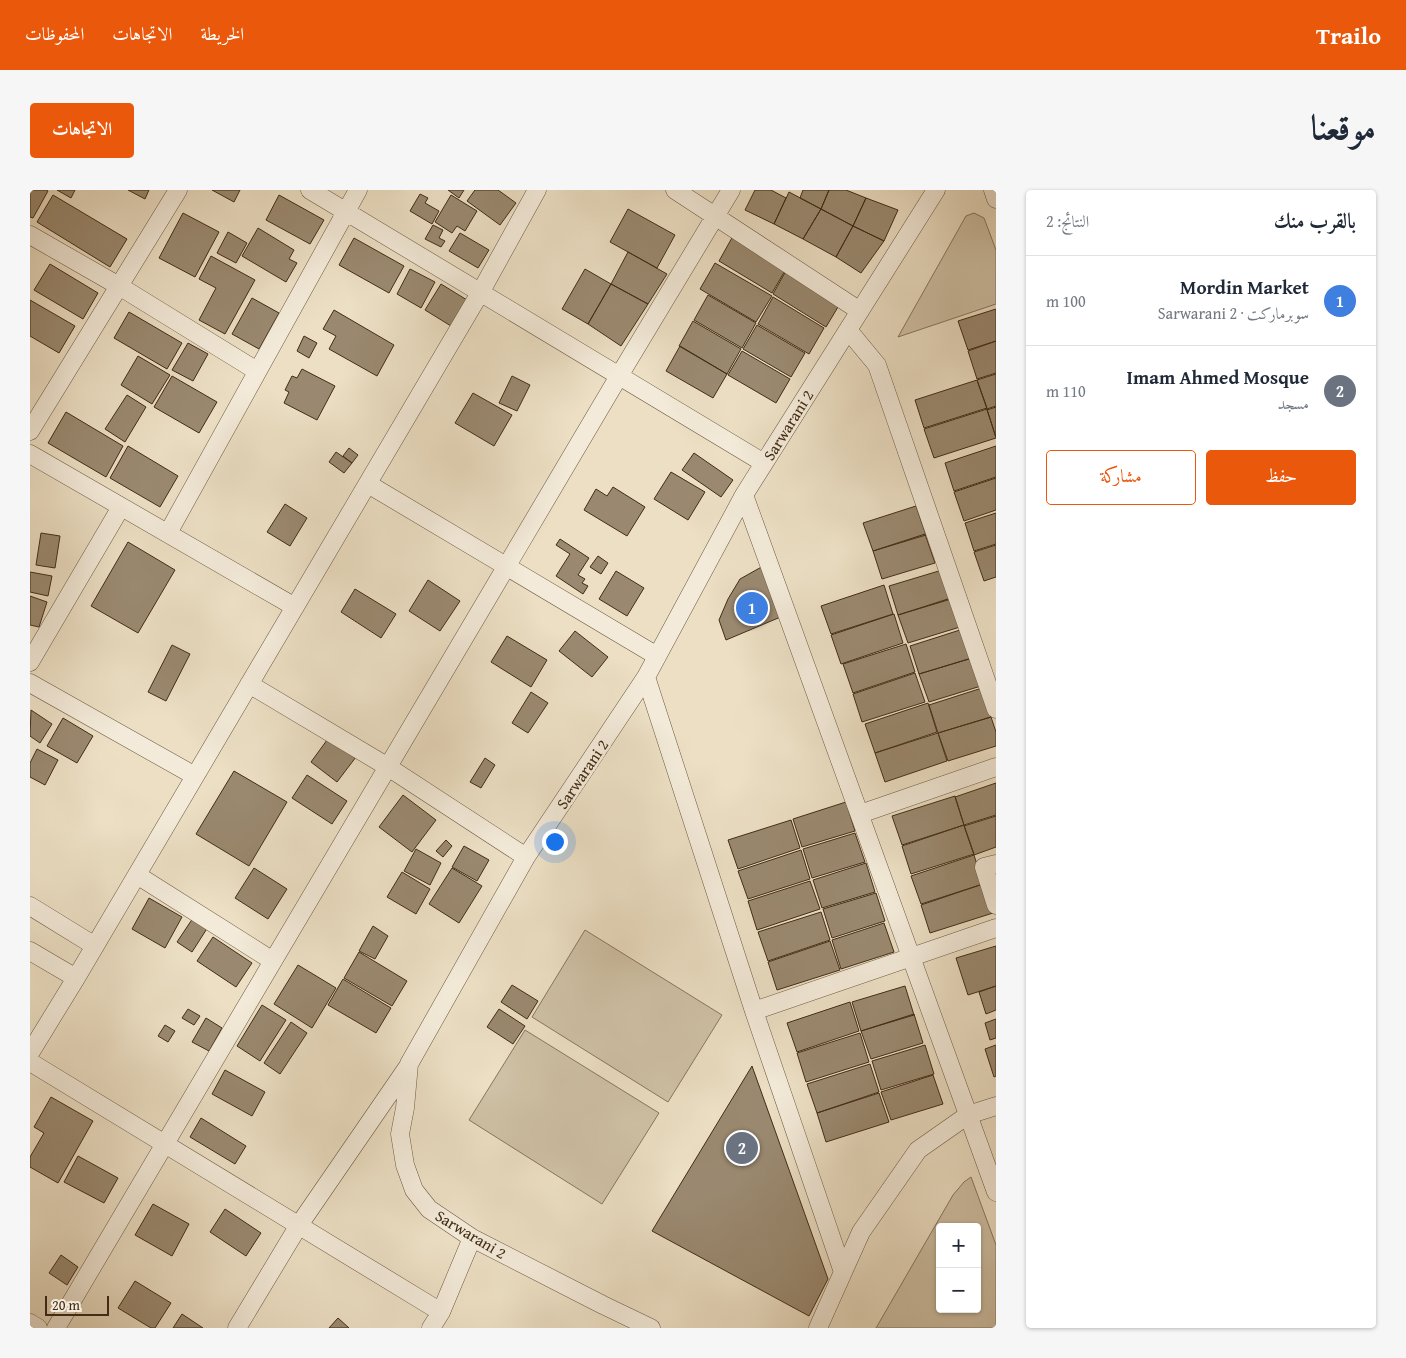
<!DOCTYPE html>
<html lang="ar">
<meta charset="utf-8">
<style>
body{margin:0;font-family:"Gentium Book Plus",Amiri,serif;background:#f6f6f7;color:#1f2937;direction:rtl}
.controls{position:absolute;right:15px;bottom:15px;display:grid;overflow:hidden;border-radius:5px;box-shadow:0 1px 4px #0004}
.controls button{width:45px;height:45px;display:grid;place-items:center;padding:0;border:0;border-bottom:1px solid #e0e1e3;background:#fff;color:#1f2937;font:25px sans-serif}
.scale{position:absolute;left:15px;bottom:12px;width:64px;box-sizing:border-box;padding-left:5px;border:2px solid #422c15;border-top:0;font-size:14px;line-height:18px;white-space:nowrap;color:#422c15;-webkit-text-stroke:4px #f3ead9;paint-order:stroke}
.you{position:absolute;left:524px;top:651px;width:18px;height:18px;margin:-12px;border:4px solid #fff;border-radius:50%;background:#1a73e8;box-shadow:0 0 0 8px #1a73e833}
.badge{display:grid;place-items:center;width:32px;height:32px;border-radius:50%;background:#ea580c;color:#fff;font-size:16px;font-weight:700}
.pin{position:absolute;translate:-50% -50%;border:2px solid #fff;box-shadow:0 1px 5px #0006}
.list{margin:0;padding:0;list-style:none}
h2{display:flex;justify-content:space-between;align-items:center;height:65px;margin:0;padding:0 20px;font-size:21px}
h2 small{font-size:16px;font-weight:400;color:#747a83}
.list li{display:grid;grid-template-columns:32px 1fr auto;gap:15px;align-items:center;box-sizing:border-box;height:90px;padding:0 20px;border-top:1px solid #e0e1e3}
.list b{display:block;font-size:19px;white-space:nowrap}
.list p{margin:0;font-size:16px;white-space:nowrap;color:#747a83}
.list em{font-size:16px;font-style:normal;color:#747a83}
.actions{display:flex;gap:10px;padding:15px 20px}
.actions a{flex:1;padding:11px 0;border:1px solid #ea580c;border-radius:5px;text-align:center;font-size:18px;color:#ea580c}
.actions .main{background:#ea580c;color:#fff}
.map{position:relative;flex:none;width:966px;height:1138px;overflow:hidden;direction:ltr;border-radius:5px}
header{display:flex;align-items:center;gap:30px;box-sizing:border-box;height:70px;padding:0 25px;background:#ea580c;color:#fff}
header strong{font-size:24px}
nav{display:flex;gap:28px;margin-inline-start:auto;font-size:18px}
.intro{display:flex;align-items:center;justify-content:space-between;box-sizing:border-box;height:120px;padding:0 30px}
h1{margin:0;font-size:35px}
.button{padding:12px 22px;border-radius:5px;background:#ea580c;color:#fff;font-size:18px;font-weight:700}
main{display:flex;gap:30px;padding:0 30px}
aside{flex:1;background:#fff;border-radius:5px;box-shadow:0 1px 4px #0004}
.map>svg:first-child{display:block}
.green{fill:#cfc1a6;stroke:#88765e;fill-rule:evenodd}
.building{fill:#9a8970;stroke:#422c15}
.lines{fill:none;stroke-linecap:round;stroke-linejoin:round}
.street-casing{stroke:#6c5941;stroke-width:19}
.street{stroke:#f3ead9;stroke-width:18}
.labels{text-anchor:middle;dominant-baseline:central;stroke-width:5;stroke-linejoin:round;paint-order:stroke}
.street-label{font-size:16px;fill:#422c15;stroke:#f3ead9}
</style>
<header>
<strong>Trailo</strong>
<nav><a>الخريطة</a><a>الاتجاهات</a><a>المحفوظات</a></nav>
</header>
<div class="intro"><h1>موقعنا</h1><a class="button">الاتجاهات</a></div>
<main>
<aside>
<h2>بالقرب منك<small>النتائج: 2</small></h2>
<ul class="list">
<li><span class="badge" style="background:#3f7fe0">1</span><div><b>Mordin Market</b><p>سوبرماركت · Sarwarani 2</p></div><em>100 m</em></li>
<li><span class="badge" style="background:#6b7280">2</span><div><b>Imam Ahmed Mosque</b><p>مسجد</p></div><em>110 m</em></li>
</ul>
<div class="actions"><a class="main">حفظ</a><a>مشاركة</a></div>
</aside>
<div class="map">
<svg width="966" height="1138" viewBox="0 0 966 1138">
<rect width="100%" height="100%" fill="#ecdfc4"/>
<filter id="stains"><feTurbulence type="fractalNoise" baseFrequency=".004" numOctaves="4"/><feColorMatrix values="0 0 0 0 .2 0 0 0 0 .09 0 0 0 0 .02 0 0 0 .5 -.17"/></filter>
<radialGradient id="worn" r=".72"><stop offset=".6" stop-color="#630" stop-opacity="0"/><stop offset="1" stop-color="#630" stop-opacity=".3"/></radialGradient>
<path class="green" d="M944,23L954,28L966,60V114L868,147L936,26Z
M555,740L692,825L638,912L502,827Z
M495,840L629,923L572,1014L439,930Z
M941,987L966,1055V1138H846L923,1005L934,992ZM910,1037H947V1119H910Z"/>
<path class="building" d="M0,0H16L18,1L3,28L0,27Z
M27,0H45L41,8Z
M98,0H119L115,9Z
M182,0H210L204,12Z
M418,0H434L429,8Z
M445,0H468L486,13L470,35L437,11Z
M725,0H741L756,8L744,34L715,20Z
M773,0H799L791,19L770,8Z
M799,0H816L836,8L823,36L791,19Z
M759,2L791,19L773,49L744,34Z
M390,4L398,8L395,13L409,21L402,34L380,21Z
M23,5L97,49L80,77L7,32Z
M249,5L294,30L280,54L236,30Z
M421,5L447,21L435,41L427,36L422,43L405,32Z
M836,8L868,20L854,51L823,36Z
M598,19L645,45L627,78L580,52Z
M791,19L823,36L806,67L773,49Z
M153,23L189,42L165,87L129,68Z
M403,35L413,40L409,48L415,51L411,57L395,49Z
M823,36L854,51L831,83L806,67Z
M228,38L264,60L259,69L267,73L256,92L212,66Z
M198,42L217,53L206,73L187,63Z
M430,43L459,60L448,78L419,61Z
M703,46L756,79L742,103L689,71Z
M324,48L374,76L359,103L309,75Z
M598,62L637,84L618,114L581,94Z
M181,66L225,90L195,144L169,130L186,98L169,89Z
M685,73L742,106L726,132L670,99Z
M20,74L68,103L53,129L4,100Z
M380,79L405,92L391,118L367,104Z
M555,79L581,94L558,134L532,119Z
M757,79L811,112L796,137L743,104Z
M411,94L437,110L421,136L395,120Z
M581,94L618,114L591,156L558,134Z
M678,105L726,133L712,158L664,130Z
M743,107L794,138L779,164L728,134Z
M222,108L249,123L229,159L202,144Z
M0,110L45,136L29,163L0,146Z
M966,119V151L938,160L928,131Z
M304,120L364,155L347,186L299,159L306,146L293,139Z
M99,122L152,153L137,179L84,148Z
M663,131L711,159L697,184L649,156Z
M727,135L775,163L761,187L713,159Z
M274,146L287,153L279,168L267,161Z
M966,151V183L947,189L938,161Z
M158,153L178,164L163,191L142,180Z
M650,156L697,184L683,208L636,181Z
M712,161L760,189L746,213L698,185Z
M108,166L140,185L122,214L91,195Z
M272,179L305,196L287,230L254,213L259,202L255,200L262,186L267,188Z
M966,184V216L957,219L947,190Z
M142,186L187,212L169,243L124,217Z
M482,186L500,195L487,221L469,213Z
M947,190L957,218L894,238L885,210Z
M443,203L482,225L464,256L425,233Z
M97,205L116,217L95,252L75,239Z
M966,217V247L957,220Z
M957,219L966,248L904,268L894,239Z
M36,222L93,256L76,287L18,253Z
M98,256L148,286L130,317L80,288Z
M966,256V287L924,301L915,273Z
M319,258L328,265L322,273L313,266Z
M306,262L322,273L314,283L299,272Z
M664,263L703,290L691,307L652,280Z
M641,282L675,302L658,330L624,309Z
M966,288V320L934,331L924,302Z
M583,297L615,317L597,346L554,320L566,299L577,306Z
M255,314L277,328L260,356L237,342Z
M886,316L896,345L843,361L833,333Z
M966,323V354L944,361L935,333Z
M11,343L30,346L25,378L6,375Z
M895,344L905,373L852,389L843,361Z
M530,349L559,368L548,385L555,389L552,393L558,396L553,404L526,386L540,364L526,355Z
M98,352L145,380L108,443L61,416Z
M966,355V387L954,391L944,362Z
M568,366L578,373L571,384L560,377Z
M735,375L753,426L696,450L689,430L698,409L710,389Z
M912,380L921,409L868,425L859,396Z
M586,381L614,398L597,426L569,409Z
M0,382L22,386L18,406L0,402Z
M398,390L430,411L410,441L379,421Z
M854,395L863,424L801,444L791,416Z
M325,399L366,424L351,448L311,422Z
M0,406L17,412L9,437L0,435Z
M921,408L930,437L878,453L868,425Z
M864,424L873,453L811,474L801,445Z
M933,439L942,468L889,484L880,456Z
M545,441L578,467L562,487L529,461Z
M477,446L517,470L501,497L461,472Z
M876,454L885,482L823,503L813,474Z
M142,455L160,464L136,511L118,502Z
M942,468L951,496L899,512L889,484Z
M885,483L895,512L832,532L823,504Z
M952,498L961,527L908,543L899,515Z
M501,502L518,513L498,543L482,533Z
M898,513L907,542L845,563L835,534Z
M1,520L22,534L10,553L0,546Z
M961,527L966,542V556L918,571L908,543Z
M33,528L63,546L47,573L17,556Z
M908,543L917,571L855,592L845,563Z
M300,546L326,567L307,592L281,572Z
M7,559L28,570L15,595L0,587V573Z
M455,568L465,575L451,598L440,592Z
M204,581L257,612L219,676L166,644Z
M277,585L317,611L302,634L262,608Z
M966,593V625L934,635L925,607Z
M373,605L406,630L382,662L349,637Z
M925,606L934,635L872,655L862,626Z
M816,612L825,641L772,657L763,629Z
M966,626V657L944,665L934,636Z
M761,630L770,658L708,679L698,650Z
M934,635L944,664L881,684L872,656Z
M825,643L835,672L782,688L773,659Z
M416,650L422,656L413,667L406,661Z
M434,656L459,670L447,691L422,677Z
M386,659L411,673L400,695L374,681Z
M771,660L780,689L718,709L708,681Z
M944,665L953,694L891,714L881,686Z
M836,673L845,702L792,718L783,690Z
M224,678L257,699L238,729L205,708Z
M422,678L452,696L429,733L399,714Z
M372,682L400,699L386,724L357,707Z
M780,691L790,719L727,740L718,711Z
M953,694L963,723L900,743L891,715Z
M846,703L855,731L802,748L793,719Z
M119,708L152,727L135,758L102,739Z
M791,722L800,750L738,771L728,742Z
M163,728L178,737L162,762L147,752Z
M854,733L864,762L811,779L802,750Z
M343,736L358,746L345,769L329,761Z
M183,747L222,773L206,797L167,771Z
M800,751L810,780L747,800L738,772Z
M966,756V796L938,805L926,768Z
M329,762L377,791L362,816L314,788Z
M268,775L306,798L282,838L244,814Z
M313,789L361,818L346,843L298,815Z
M482,795L508,811L497,829L471,812Z
M875,796L884,825L831,841L822,812Z
M966,796V820L956,824L949,802Z
M820,812L829,841L767,862L757,833Z
M232,815L256,830L230,871L207,856Z
M158,819L170,826L164,835L152,828Z
M469,819L495,836L483,854L457,837Z
M884,824L893,853L841,869L831,841Z
M176,828L192,838L179,861L162,852Z
M966,829V848L960,850L955,833Z
M261,832L277,843L250,884L234,873Z
M135,835L145,841L138,852L128,846Z
M830,843L839,872L776,892L767,863Z
M895,855L904,884L851,900L842,871Z
M966,855V886L964,887L955,859Z
M840,874L849,902L787,923L777,894Z
M722,876L798,1089L779,1126L622,1041Z
M195,880L235,902L222,926L182,904Z
M903,885L913,914L861,930L851,902Z
M849,903L859,932L796,952L787,923Z
M21,907L63,931L28,993L0,977V967L14,943L4,937Z
M171,928L216,956L205,974L160,947Z
M48,966L88,988L74,1013L34,992Z
M123,1014L159,1034L142,1066L105,1045Z
M195,1019L231,1043L216,1066L180,1042Z
M31,1065L48,1077L37,1095L19,1083Z
M105,1091L141,1113L125,1138H121L88,1118Z
M152,1124L173,1138H143Z
M308,1128L319,1138H299Z"/>
<g class="lines">
<defs>
<path id="street" d="M280,0L734,273
M645,0L830,121
M963,0L966,9
M0,45L89,96L227,181
M818,140L847,175L966,519
M0,241L148,0
M0,264L265,417
M338,294L627,466
M714,305L966,1002
M138,343L328,0
M0,472L91,317
M616,487L724,821L813,1082
M0,493L165,586
M219,494L358,577L496,667
M830,624L966,577
M966,674L954,677L966,715
M107,685L243,771
M0,716L65,756
M0,761L46,788
M724,821L966,738
M0,863L46,788L450,103L507,0
M0,872L411,1122
M0,1133L8,1138
M26,1138L589,186L701,0
M207,1138L269,1035L379,875
M401,1138L411,1122L442,1048
M621,1138L573,1115L442,1048L399,1019L384,1000L375,975L370,944L375,918L379,874L496,667L616,487L714,305L906,0
M788,1138L831,1042L888,960L938,925L966,916"/>
</defs>
<use href="#street" class="street-casing"/>
<use href="#street" class="street"/>
</g>
<g class="labels">
<g class="street-label">
<text transform="translate(758 235) rotate(-58)">Sarwarani 2</text>
<text transform="translate(552 584) rotate(-56)">Sarwarani 2</text>
<text transform="translate(441 1044) rotate(31)">Sarwarani 2</text>
</g>
</g>
<rect width="100%" height="100%" filter="url(#stains)"/>
<rect width="100%" height="100%" fill="url(#worn)"/>
</svg>
<div class="controls">
<button>+</button>
<button>−</button>
</div>
<div class="scale">20 m</div>
<div class="you"></div>
<div class="pin badge" style="left:722px;top:418px;background:#3f7fe0">1</div>
<div class="pin badge" style="left:712px;top:958px;background:#6b7280">2</div>
</div>
</main>
